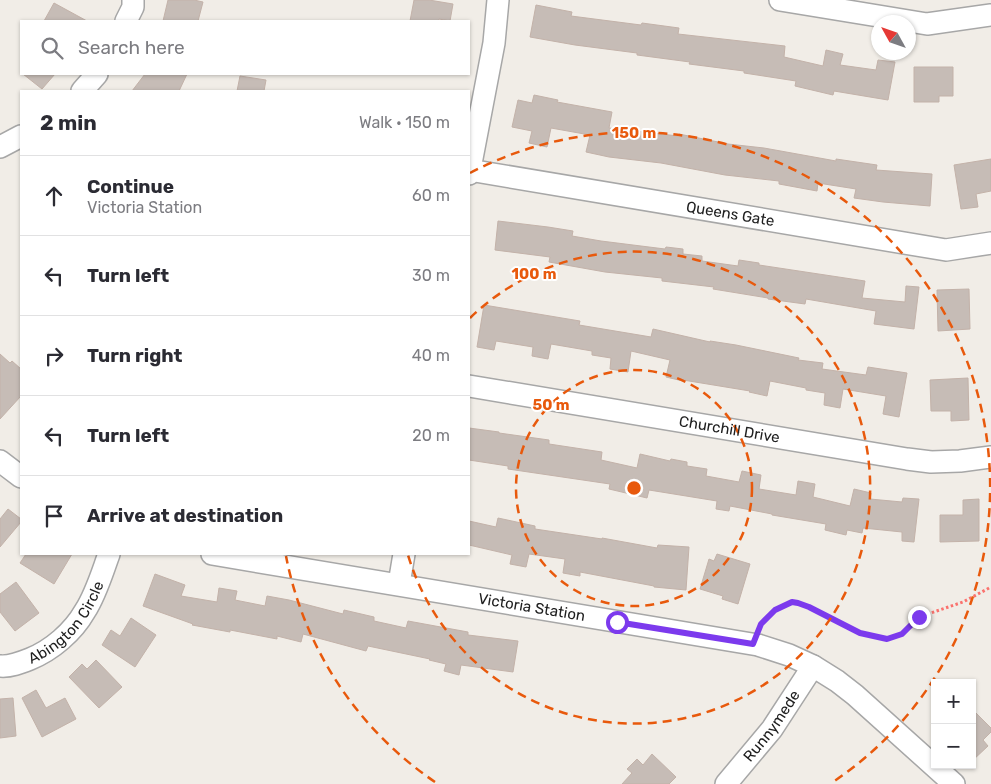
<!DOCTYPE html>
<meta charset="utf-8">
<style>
body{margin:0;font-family:Rubik,sans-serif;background:#f7f7f7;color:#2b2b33}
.controls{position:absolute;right:15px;bottom:15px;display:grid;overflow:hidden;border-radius:0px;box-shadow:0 1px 4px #0004}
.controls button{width:45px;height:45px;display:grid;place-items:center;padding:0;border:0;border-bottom:1px solid #e1e1e2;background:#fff;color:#2b2b33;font:25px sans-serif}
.compass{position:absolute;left:871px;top:15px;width:45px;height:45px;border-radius:50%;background:#fff;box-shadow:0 1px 4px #0004;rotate:310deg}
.stop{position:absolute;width:15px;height:15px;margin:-11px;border:4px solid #7c3aed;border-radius:50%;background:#fff}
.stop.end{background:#7c3aed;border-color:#fff;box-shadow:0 1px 5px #0008}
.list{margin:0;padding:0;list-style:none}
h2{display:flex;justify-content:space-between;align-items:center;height:65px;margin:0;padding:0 20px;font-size:21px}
h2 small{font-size:16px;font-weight:400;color:#7c7c81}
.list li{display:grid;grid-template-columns:32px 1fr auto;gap:15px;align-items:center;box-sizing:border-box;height:80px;padding:0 20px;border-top:1px solid #e1e1e2}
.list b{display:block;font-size:19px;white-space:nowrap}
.list p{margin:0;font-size:16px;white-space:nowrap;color:#7c7c81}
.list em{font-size:16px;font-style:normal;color:#7c7c81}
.icon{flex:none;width:28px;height:28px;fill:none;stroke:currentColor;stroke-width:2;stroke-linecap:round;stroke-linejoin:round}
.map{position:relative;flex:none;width:991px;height:784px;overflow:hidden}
.search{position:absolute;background:#fff;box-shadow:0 1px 4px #0004;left:20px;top:20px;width:450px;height:55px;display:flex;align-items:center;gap:12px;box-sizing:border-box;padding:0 18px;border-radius:0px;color:#7c7c81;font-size:19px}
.panel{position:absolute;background:#fff;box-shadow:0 1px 4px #0004;left:20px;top:90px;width:450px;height:465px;border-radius:0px}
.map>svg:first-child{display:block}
.building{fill:#c6bcb6;stroke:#c3b2a9}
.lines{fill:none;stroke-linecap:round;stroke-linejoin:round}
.minor-casing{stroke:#a7a7a7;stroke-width:24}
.path{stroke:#fa726e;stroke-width:3;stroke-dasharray:2.5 2.5;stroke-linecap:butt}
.minor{stroke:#fff;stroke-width:21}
.route{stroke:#7c3aed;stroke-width:6}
.ring{fill:none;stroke:#e8590c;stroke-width:2.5;stroke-dasharray:9 6}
.labels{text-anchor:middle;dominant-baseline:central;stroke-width:4;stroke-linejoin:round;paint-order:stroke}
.street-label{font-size:15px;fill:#202020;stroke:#fff}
.centre{fill:#e8590c;stroke:#fff;stroke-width:2.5}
.ring-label{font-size:15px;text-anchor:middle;font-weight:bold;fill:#e8590c;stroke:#fff;stroke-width:4;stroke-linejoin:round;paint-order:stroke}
</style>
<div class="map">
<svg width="991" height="784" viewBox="0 0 991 784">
<rect width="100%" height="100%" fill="#f1ede7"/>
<path class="building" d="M168,0H194L203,2L198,21H163Z
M414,0H429L453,4L450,21L439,19L438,21H410Z
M54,3L87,21H44Z
M536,5L572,12L571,16L641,25L642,23L679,28L678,34L785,46L784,57L823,66L826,50L843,54L840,65L876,70L878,60L895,62L888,100L834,91L833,95L795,86L796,81L744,73V71L689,64L690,62L637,55V53L575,45L530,37Z
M914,67H953V96H939V102H914Z
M23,74H55L42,89Z
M145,74H187L179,91H132Z
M240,76L266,80L264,91H237Z
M534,95L558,100L557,102L612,112L609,128L678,136L679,134L728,144L764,148L836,161V159L877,165L876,170L932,174L930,206L883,202L854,198L856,189L818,183L817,191L779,184V181L725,175L661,163L609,157L586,152L590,135L551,128L547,147L529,143L532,131L512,127L518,100L532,103Z
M991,159V191L976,194L978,207L961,209L954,165Z
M498,221L548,227L573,231L572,236L601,241L665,249L666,247L683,249V254L702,256V261L738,266L739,260L759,263V265L865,281L862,298L905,302L906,286L919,287L914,329L874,324L876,311L806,299L805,304L768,299V298L713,289L714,287L662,281V278L605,272L549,262L550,257L495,250Z
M969,289L970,329L938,331L937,290Z
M484,305L580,321L579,325L651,337L653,329L710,342V341L736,345L799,358L798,360L823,363L822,369L866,375L868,367L907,373L899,417L883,414L886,396L843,389L840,408L824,405L825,393L806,390V388L770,381L767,396L749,392L750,391L683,380V381L666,377L670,360L631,351L628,372L610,369L611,358L592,355V351L551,344L548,359L532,356L533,347L496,341L494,350L477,347Z
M0,354L10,363L12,361L21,369V396L0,419Z
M968,378L969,420L951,421V411H931L930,380Z
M469,428L499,432V433L549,440V444L602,452L601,460L637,468L640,454L670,461L671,459L687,462V466L707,469L706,476L739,482L742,471L761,475L759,489L796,495L798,481L815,484L813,497L850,506L854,489L871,493L870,499L902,502L903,498L919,499L914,542L902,541V532L863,528L862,533L847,530L846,535L825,530L826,524L772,515V514L730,506L729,511L716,509L717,501L649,490L647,498L609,489L610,484L508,469V466L469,460Z
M979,499V541L940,542V515H963V500Z
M8,509L21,519V522L0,547V519Z
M498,518L535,526V529L602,539V538L657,548L658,545L689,547L686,590L654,587V586L580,572V576L563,573L565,559L529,554L526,567L510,564L512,555L469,545V521L496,527Z
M26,554H72L54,584L20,563Z
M717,554L750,564L738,604L722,599L723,596L700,589L709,559L714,561Z
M155,574L185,585L181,596L217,602L219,588L237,591L235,600L265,606L267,596L289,600L343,614L344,610L374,617V621L406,628L408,621L468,632V635L518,641L513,672L461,665L459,675L444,671L446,664L429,660L430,659L368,646L366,651L303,634L301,642L277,636V639L230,630V632L192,625L193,624L143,606Z
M16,582L39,613L15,631L0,612V594Z
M131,618L156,635L135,667L102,645L111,630L120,636Z
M96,660L122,687L99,708L69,677L82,664L87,669Z
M36,690L46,708L65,698L76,719L42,737L22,698Z
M13,698L16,736L0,738V699Z
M972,709L991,728V732L983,740L988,746L972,761Z
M652,754L676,777L669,784H622L632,773L627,769L637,759L643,765Z"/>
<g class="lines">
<defs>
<g id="minor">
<path d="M780,0L927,24L991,15"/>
<path d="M126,21L133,7V0"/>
<path d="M82,91L97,74"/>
<path d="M0,147L21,136"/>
<path id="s1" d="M469,170L946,250L991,243"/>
<path d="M469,174L494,43L498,0"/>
<path id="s2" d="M469,386L907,459L931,462L960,461L991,457"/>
<path d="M0,461L21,477"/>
<path id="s3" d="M212,554L758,645L789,655L813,666L837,681L855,695L954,784"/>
<path d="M399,584L404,554"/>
<path id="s4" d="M0,666C10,667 20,663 30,659C52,650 73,632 85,611C96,594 102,573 109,554"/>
<path id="s5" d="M726,784L772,729L813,666"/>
</g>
</defs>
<use href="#minor" class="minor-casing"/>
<path class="path" d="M759,629L761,624L775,610L792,602L809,607L860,633L887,639L902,634L919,617L963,602L991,587"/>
<use href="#minor" class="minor"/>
</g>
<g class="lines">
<path class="route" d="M617,622L753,644L761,624L775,610L792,602L798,603L809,607L860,633L887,639L902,634L919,617"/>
</g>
<g class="ring">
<circle cx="634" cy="488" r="118"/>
<path d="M470 318A236 236 0 1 1 408 555"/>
<path d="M435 782A355 355 0 0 1 286 556M470 173A355 355 0 0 1 833 782"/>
</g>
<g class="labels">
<g class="street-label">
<text stroke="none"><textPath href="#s1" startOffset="265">Queens Gate</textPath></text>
<text stroke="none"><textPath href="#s2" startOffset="264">Churchill Drive</textPath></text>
<text stroke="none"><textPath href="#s3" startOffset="324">Victoria Station</textPath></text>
<text stroke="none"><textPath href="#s4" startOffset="84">Abington Circle</textPath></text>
<text stroke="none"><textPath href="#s5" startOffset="74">Runnymede</textPath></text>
</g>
</g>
<circle cx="634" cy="488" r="8" class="centre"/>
<g class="ring-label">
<text x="634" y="138">150 m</text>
<text x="534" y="279">100 m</text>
<text x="551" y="410">50 m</text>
</g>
</svg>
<div class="controls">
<button>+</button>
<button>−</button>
</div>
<svg class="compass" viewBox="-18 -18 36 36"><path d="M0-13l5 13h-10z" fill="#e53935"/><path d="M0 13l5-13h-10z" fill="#7c7c81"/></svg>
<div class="stop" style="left:617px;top:622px"></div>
<div class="stop end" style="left:919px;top:617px"></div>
<div class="search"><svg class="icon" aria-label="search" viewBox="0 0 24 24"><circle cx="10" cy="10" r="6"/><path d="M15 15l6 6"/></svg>Search here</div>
<section class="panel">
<h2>2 min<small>Walk · 150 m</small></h2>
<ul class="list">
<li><svg class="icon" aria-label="ahead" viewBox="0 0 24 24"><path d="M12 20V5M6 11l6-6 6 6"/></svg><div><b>Continue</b><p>Victoria Station</p></div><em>60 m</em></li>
<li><svg class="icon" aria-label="left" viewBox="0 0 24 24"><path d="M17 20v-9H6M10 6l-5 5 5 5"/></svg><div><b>Turn left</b></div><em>30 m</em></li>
<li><svg class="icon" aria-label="right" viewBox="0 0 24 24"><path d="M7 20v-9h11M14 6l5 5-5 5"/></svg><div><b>Turn right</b></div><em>40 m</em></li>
<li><svg class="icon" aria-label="left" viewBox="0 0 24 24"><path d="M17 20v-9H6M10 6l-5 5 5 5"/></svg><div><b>Turn left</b></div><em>20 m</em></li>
<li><svg class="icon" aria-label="arrive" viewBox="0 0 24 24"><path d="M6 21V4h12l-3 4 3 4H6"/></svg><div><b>Arrive at destination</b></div></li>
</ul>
</section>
</div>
